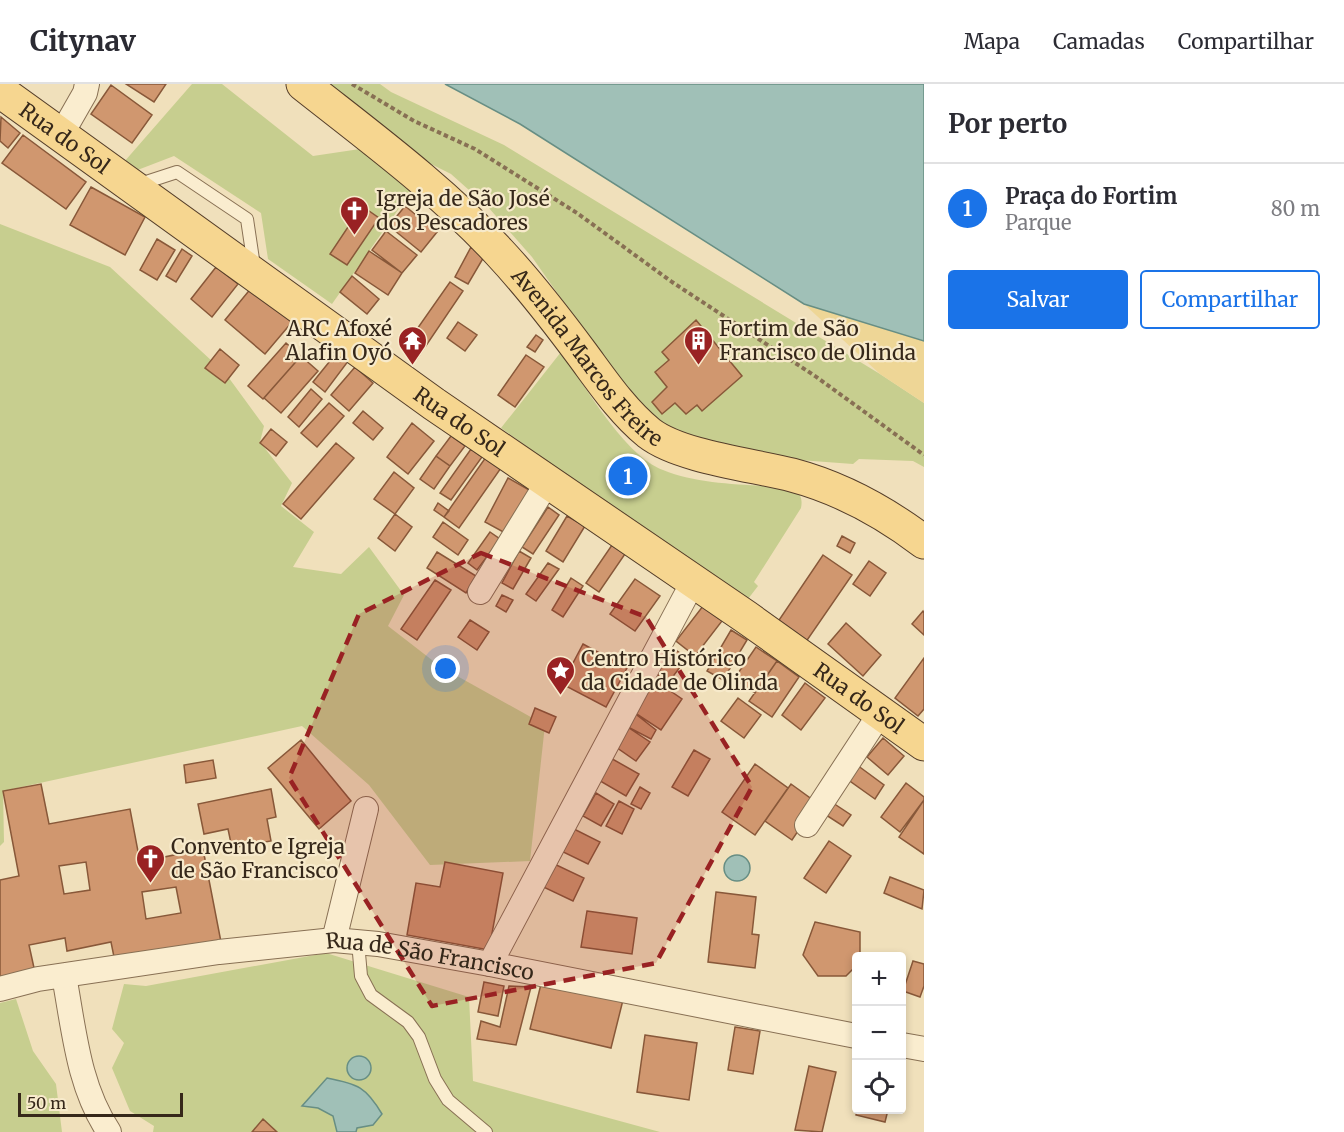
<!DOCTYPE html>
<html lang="pt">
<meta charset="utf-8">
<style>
body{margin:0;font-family:Merriweather,serif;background:#f7f7f7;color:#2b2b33}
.controls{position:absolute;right:18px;bottom:18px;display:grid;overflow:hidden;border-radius:6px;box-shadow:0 3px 9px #0003}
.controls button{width:54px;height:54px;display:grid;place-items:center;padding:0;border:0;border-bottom:2px solid #e1e1e2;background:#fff;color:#2b2b33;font:30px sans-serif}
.scale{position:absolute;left:18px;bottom:15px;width:165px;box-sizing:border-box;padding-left:6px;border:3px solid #36281a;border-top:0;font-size:16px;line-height:21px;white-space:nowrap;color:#36281a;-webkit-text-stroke:4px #f7eacb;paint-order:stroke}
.you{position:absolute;left:446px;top:585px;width:21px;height:21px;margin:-15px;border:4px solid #fff;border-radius:50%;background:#1a73e8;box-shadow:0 0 0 9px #1a73e833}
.badge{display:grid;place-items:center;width:39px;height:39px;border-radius:50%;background:#1a73e8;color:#fff;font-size:20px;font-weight:700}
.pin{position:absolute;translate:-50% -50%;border:3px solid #fff;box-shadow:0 2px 6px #0006}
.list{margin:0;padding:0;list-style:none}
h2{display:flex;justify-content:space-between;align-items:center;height:78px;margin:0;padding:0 24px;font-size:26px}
h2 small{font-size:20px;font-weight:400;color:#7c7c81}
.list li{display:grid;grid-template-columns:39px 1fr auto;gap:18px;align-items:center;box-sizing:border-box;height:90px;padding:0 24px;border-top:2px solid #e1e1e2}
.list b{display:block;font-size:22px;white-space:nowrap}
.list p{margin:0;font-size:20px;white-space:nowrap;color:#7c7c81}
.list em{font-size:20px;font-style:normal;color:#7c7c81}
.actions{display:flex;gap:12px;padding:18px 24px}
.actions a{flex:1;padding:14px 0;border:2px solid #1a73e8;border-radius:6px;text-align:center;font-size:21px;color:#1a73e8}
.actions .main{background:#1a73e8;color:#fff}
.icon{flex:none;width:33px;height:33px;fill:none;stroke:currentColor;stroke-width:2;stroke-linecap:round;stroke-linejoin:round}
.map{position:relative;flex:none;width:924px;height:1048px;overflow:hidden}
header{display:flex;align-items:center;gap:36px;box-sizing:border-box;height:84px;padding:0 30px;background:#fff;border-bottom:2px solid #e1e1e2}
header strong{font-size:28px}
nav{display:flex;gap:33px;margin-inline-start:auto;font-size:21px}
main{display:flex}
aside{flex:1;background:#fff}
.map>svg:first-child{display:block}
.green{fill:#c7ce8f}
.sand{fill:#eed696}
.water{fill:#a0c0b7;stroke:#678e84;stroke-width:1.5}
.building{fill:#d0976f;stroke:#885839;stroke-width:1.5;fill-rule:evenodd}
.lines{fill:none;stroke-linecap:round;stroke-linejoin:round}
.lane-casing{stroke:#887054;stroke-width:14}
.street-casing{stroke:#887054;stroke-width:26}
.primary-casing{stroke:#543d29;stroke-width:35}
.path{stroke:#887054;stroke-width:4;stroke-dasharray:4.5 3;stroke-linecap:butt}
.lane{stroke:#faedcf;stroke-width:12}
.street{stroke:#faedcf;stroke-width:24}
.primary{stroke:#f6d690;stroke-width:33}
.marked{fill:#992223;fill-opacity:0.2;stroke:#992223;stroke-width:4.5;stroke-dasharray:12 8;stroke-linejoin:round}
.labels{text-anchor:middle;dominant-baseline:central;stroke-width:4.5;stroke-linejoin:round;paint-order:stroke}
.street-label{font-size:21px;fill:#36281a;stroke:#f7eacb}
.poi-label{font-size:21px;fill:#36281a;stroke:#f7eacb;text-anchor:start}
</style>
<header>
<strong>Citynav</strong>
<nav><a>Mapa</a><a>Camadas</a><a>Compartilhar</a></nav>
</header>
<main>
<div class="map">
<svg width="924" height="1048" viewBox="0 0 924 1048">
<rect width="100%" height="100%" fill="#f0e0bb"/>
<path class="green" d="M192,0H222L313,72L360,65L414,103L332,220L268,175L261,129L174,72L135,87L124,78Z
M323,0H380L391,8L504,61L880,290L924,319V383L913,377L859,375L853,380L746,372L665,345L630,313L532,173L488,123L451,90L421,75Z
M0,140L110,183L226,290L264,342L260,358L292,399L281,422L314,448L293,483L341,490L369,463L404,511L388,542L441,583L545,641L530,777L430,781L369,701L302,642L3,707L4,758L0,762Z
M561,268C586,303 624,371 663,386C702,402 751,400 792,404C800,409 803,414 801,424L754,498L758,502L748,515L738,514L501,344Z
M326,869L469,913L473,997L660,1048H153L154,1042L130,1027L112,984L124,959L112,945L124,900L146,902Z
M16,915L33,967L56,1000L62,1048H0V919Z"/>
<path class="sand" d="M804,220L924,257V319L880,290Z"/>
<path class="water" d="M445,0H924V257L804,220L520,40Z
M724 784a13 13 0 1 1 26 0a13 13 0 1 1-26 0Z
M347 984a12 12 0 1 1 24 0a12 12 0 1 1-24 0Z
M327,994C358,1000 366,1003 382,1030L373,1041L357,1044L356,1048H337L333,1032L318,1024L302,1022Z"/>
<path class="building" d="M126,0H166L154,18Z
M111,1L152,31L132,59L91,30Z
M1,33L20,49L8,64L0,57Z
M23,51L86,98L66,125L2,79Z
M91,103L145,133L125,171L70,141Z
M362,122L379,134L347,181L330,170Z
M405,122L437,148L421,168L389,142Z
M386,147L417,171L402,189L372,166Z
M157,155L175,166L157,196L140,186Z
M471,163L485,171L468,200L455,193Z
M182,165L192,172L176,198L166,192Z
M369,167L402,189L388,211L355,189Z
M216,183L238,200L212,233L191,215Z
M352,192L379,215L367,230L340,208Z
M450,198L463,207L417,275L403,265Z
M252,203L292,238L265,270L225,236Z
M696,236L742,292L702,327L697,321L686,330L675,319L662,330L652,318L667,303L655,288L669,276L662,268Z
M458,238L477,251L465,267L447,254Z
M536,251L543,256L535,268L527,263Z
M286,259L301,272L263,315L248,302Z
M220,265L239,281L225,299L205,284Z
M338,267L349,276L325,308L313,298Z
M526,271L544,283L515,323L498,311Z
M301,272L318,287L281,329L264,314Z
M355,283L373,299L349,327L331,311Z
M311,305L322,315L299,343L288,333Z
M329,319L344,332L317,363L301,349Z
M363,327L383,344L373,356L353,339Z
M412,339L434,357L408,390L387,373Z
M271,345L287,358L276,372L260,359Z
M451,352L465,362L450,382L436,372Z
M336,359L354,374L301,435L283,420Z
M471,365L482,373L451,416L440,409Z
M436,372L450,382L434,405L420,395Z
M486,373L501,384L459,444L444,433Z
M394,388L414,404L395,430L374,415Z
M508,394L531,407L507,450L485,438Z
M438,419L449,427L444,433L434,426Z
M548,423L559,431L533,470L522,463Z
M395,430L412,443L395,467L378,454Z
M567,432L585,442L563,478L546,467Z
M443,438L468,456L458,471L433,453Z
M490,448L500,455L477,486L468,479Z
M842,452L855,459L850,469L837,462Z
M612,461L625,470L599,508L586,499Z
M519,467L531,474L513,505L502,499Z
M437,468L476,492L466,509L427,484Z
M823,471L852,491L801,565L773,545Z
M869,477L886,489L870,512L853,500Z
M548,479L559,485L536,517L526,510Z
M571,494L583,502L563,533L552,526Z
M635,495L660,512L635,547L610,530Z
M435,496L451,506L417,556L401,545Z
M502,511L513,516L506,528L496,522Z
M703,522L722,537L695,572L676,557Z
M923,527L924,529V551L912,540Z
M470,536L489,548L477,566L458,553Z
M846,539L881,571L863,592L828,560Z
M731,546L747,556L723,596L707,587Z
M583,560L627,584L606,623L562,600Z
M670,562L687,574L668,599L652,586Z
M756,563L777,577L755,609L734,595Z
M924,574V625L918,632L895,614Z
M777,577L799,593L772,633L749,617Z
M650,593L682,615L661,646L629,625Z
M805,599L825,614L801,646L782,631Z
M738,614L761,631L744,654L721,637Z
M535,624L556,633L549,649L529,640Z
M633,628L656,646L651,655L626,642Z
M626,642L650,658L636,677L613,661Z
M883,654L904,672L888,691L867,673Z
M301,656L351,717L319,745L268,684Z
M694,666L710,675L688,712L672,703Z
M607,672L639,690L626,712L595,694Z
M213,676L216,694L186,699L184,681Z
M755,680L788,704L755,751L722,728Z
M857,681L884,701L875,715L847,695Z
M906,699L924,713V716L900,748L881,733Z
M41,700L49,740L130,725L140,778L203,765L221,858L115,878L111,858L67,867L65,854L29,861L36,893L0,900V796L19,792L3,707ZM86,778L90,806L64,810L59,782ZM176,803L181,829L146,835L142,808Z
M791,700L817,719L792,756L765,737Z
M640,703L650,709L641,725L631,720Z
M271,705L276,733L267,735L271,757L232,764L228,745L204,750L198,720Z
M596,709L614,720L601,742L583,732Z
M924,716V770L899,753Z
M619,717L634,725L622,750L606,742Z
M833,719L851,731L843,742L826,731Z
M568,742L600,758L588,780L557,765Z
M829,757L851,772L826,809L804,794Z
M548,777L584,794L573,817L537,800Z
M445,778L503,789L489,866L407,851L416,799L440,803Z
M890,793L924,806L922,825L884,809Z
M716,808L756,813L752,850L759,851L755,884L708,878Z
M587,827L637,834L632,870L581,863Z
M815,838L860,848V872H856V882L846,892H818L803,871Z
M913,877L924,880V902L920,913L903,907Z
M542,896L623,916L611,964L530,945Z
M484,898L504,902L498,932L478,928Z
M509,902L531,903L516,961L477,955L481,937L500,943Z
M735,943L760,947L753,990L728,986Z
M645,951L697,959L689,1016L637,1008Z
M809,982L836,988L822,1048L795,1046Z
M857,1026H888L885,1038L856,1031Z
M263,1035L277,1048H252Z"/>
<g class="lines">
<defs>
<path id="lane" d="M137,101L177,88L247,135L254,182
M358,858L361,892L371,911L408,938L419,953L435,995L448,1016L486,1048"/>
<g id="street">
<path d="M61,51L85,9L87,0"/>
<path d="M480,508L547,399"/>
<path d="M807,741L881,628"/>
<path d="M334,856L366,725"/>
<path d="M490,880L693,498"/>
<path d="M64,892C74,945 78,1002 109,1048"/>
<path id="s1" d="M0,905L38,895L219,868L334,856L378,860L490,880L856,952"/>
<path d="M902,961L924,965"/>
</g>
<g id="primary">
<path id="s2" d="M303,0C370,53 441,105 499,168C529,200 556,235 582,270C602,297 622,327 649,349C680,373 753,381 792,391C841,404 883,427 924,458"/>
<path id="s3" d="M0,7L434,320L746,533L924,660"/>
</g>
</defs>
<use href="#lane" class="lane-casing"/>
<use href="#street" class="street-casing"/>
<use href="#primary" class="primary-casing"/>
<path class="path" d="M352,0L414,37L475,65L577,129L672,198L815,292L924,371"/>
<use href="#lane" class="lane"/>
<use href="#street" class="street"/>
<use href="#primary" class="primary"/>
</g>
<path class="marked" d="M481,469L646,533L752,703L656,879L432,922L289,694L359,530Z"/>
<defs>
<symbol id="church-pin" viewBox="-11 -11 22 30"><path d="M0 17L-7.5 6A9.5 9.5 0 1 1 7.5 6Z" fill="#992223" stroke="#f7eacb"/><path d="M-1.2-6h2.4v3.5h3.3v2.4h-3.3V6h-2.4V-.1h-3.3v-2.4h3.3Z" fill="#fff"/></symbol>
<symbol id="temple-pin" viewBox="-11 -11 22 30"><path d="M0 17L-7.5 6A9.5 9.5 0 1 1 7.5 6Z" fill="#992223" stroke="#f7eacb"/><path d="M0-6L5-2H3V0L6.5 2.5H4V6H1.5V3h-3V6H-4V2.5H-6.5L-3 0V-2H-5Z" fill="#fff"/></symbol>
<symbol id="building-pin" viewBox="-11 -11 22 30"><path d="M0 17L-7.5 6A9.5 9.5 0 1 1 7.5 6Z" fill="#992223" stroke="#f7eacb"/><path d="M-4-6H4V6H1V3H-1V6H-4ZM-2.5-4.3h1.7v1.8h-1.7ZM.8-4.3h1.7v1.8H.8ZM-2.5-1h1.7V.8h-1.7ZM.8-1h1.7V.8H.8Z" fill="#fff"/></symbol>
<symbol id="sight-pin" viewBox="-11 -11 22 30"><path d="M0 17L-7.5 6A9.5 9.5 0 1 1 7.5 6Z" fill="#992223" stroke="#f7eacb"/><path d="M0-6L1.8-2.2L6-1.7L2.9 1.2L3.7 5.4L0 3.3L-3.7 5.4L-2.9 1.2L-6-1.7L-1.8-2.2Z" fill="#fff"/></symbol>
</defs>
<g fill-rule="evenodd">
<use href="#church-pin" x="338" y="110" width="33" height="45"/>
<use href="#temple-pin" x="396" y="240" width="33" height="45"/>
<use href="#building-pin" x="682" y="240" width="33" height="45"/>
<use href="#sight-pin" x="544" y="570" width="33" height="45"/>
<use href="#church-pin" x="134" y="758" width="33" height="45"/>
</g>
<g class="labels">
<g class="street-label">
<text stroke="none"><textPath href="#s3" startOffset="80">Rua do Sol</textPath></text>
<text stroke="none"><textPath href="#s2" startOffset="396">Avenida Marcos Freire</textPath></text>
<text stroke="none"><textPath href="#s3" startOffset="566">Rua do Sol</textPath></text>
<text stroke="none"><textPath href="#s3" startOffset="1052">Rua do Sol</textPath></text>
<text stroke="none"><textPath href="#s1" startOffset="435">Rua de São Francisco</textPath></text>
</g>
<g class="poi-label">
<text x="376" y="114">Igreja de São José<tspan x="376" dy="24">dos Pescadores</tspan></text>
<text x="392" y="244" text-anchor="end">ARC Afoxé<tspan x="392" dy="24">Alafin Oyó</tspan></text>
<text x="719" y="244">Fortim de São<tspan x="719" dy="24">Francisco de Olinda</tspan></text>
<text x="581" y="574">Centro Histórico<tspan x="581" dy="24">da Cidade de Olinda</tspan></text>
<text x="171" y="762">Convento e Igreja<tspan x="171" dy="24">de São Francisco</tspan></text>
</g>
</g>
</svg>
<div class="controls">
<button>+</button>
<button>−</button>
<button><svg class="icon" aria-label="locate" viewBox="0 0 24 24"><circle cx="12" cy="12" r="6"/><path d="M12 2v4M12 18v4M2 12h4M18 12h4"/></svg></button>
</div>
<div class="scale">50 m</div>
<div class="you"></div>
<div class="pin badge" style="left:628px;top:392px">1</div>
</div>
<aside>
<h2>Por perto<small></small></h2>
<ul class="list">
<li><span class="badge">1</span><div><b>Praça do Fortim</b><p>Parque</p></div><em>80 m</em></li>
</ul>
<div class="actions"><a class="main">Salvar</a><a>Compartilhar</a></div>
</aside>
</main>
